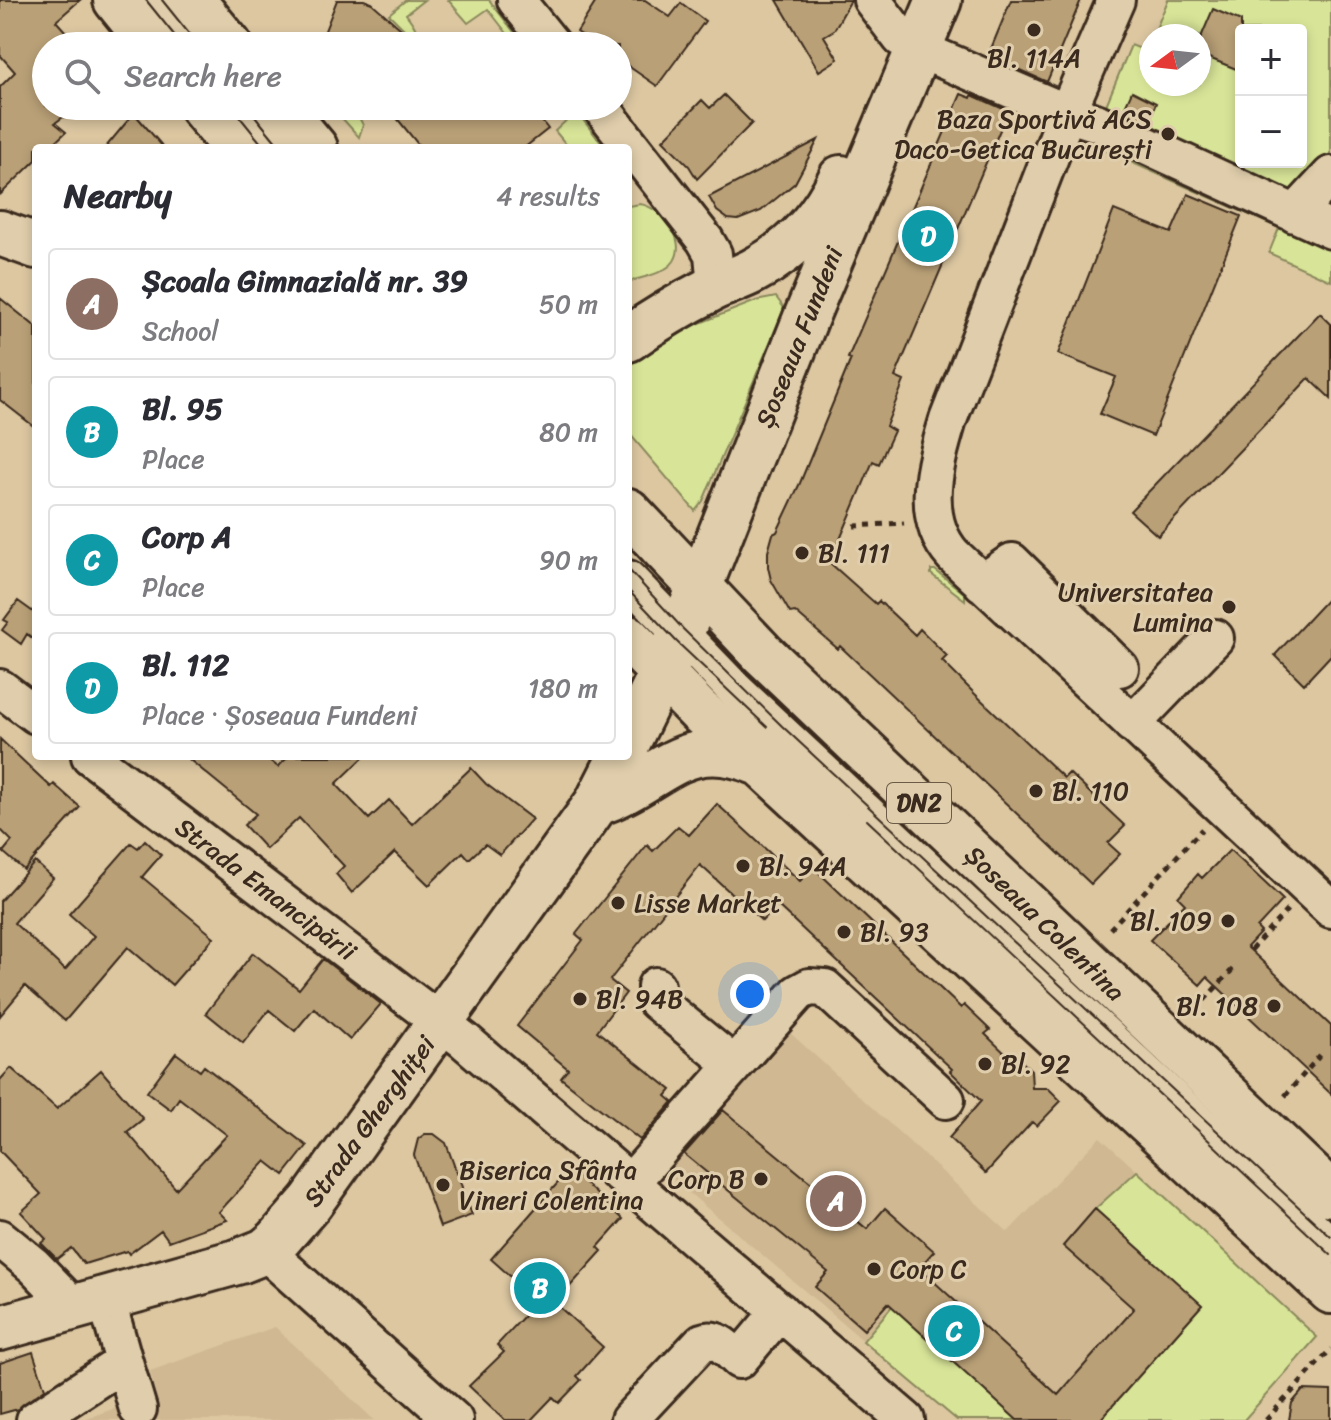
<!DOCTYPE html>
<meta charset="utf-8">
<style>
body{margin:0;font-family:Sriracha,sans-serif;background:#f2f2f3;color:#2b2b33}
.controls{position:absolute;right:24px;top:24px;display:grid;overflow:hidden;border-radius:8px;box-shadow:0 4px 12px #0003}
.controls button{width:72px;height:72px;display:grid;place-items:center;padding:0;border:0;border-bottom:2px solid #e1e1e2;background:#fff;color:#2b2b33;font:40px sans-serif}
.compass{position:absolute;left:1139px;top:24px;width:72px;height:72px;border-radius:50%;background:#fff;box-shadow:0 4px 12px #0003;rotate:255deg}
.you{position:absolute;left:750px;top:994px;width:28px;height:28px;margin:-20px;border:6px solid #fff;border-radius:50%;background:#1a73e8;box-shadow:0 0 0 12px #1a73e833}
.badge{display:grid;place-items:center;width:52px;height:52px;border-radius:50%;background:#7c3aed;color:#fff;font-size:26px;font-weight:700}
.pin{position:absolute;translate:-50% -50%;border:4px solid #fff;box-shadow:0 2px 8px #0006}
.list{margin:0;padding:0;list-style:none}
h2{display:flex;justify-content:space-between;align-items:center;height:104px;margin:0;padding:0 32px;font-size:34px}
h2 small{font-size:26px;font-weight:400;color:#7c7c81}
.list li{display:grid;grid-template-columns:52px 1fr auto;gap:24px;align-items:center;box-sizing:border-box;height:112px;margin:0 16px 16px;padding:0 16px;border:2px solid #e1e1e2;border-radius:8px}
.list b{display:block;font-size:30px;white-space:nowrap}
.list p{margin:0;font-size:26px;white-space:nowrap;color:#7c7c81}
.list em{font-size:26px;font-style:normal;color:#7c7c81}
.icon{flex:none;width:44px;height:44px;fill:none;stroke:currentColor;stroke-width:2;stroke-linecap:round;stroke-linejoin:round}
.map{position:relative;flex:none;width:1331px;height:1420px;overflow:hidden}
.search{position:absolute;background:#fff;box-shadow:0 4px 12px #0003;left:32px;top:32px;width:600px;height:88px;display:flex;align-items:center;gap:20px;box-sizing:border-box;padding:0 28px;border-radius:44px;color:#7c7c81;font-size:30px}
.panel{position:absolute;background:#fff;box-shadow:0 4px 12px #0003;left:32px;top:144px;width:600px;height:616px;border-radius:8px}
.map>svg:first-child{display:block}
.built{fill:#cfb892}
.green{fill:#d8e598;stroke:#8a885b;stroke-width:2;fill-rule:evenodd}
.building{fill:#b9a077;stroke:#3b2a1e;stroke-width:2}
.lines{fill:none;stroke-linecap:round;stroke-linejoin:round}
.minor-casing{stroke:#3b2a1e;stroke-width:42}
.major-casing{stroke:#3b2a1e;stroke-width:50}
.path{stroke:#3b2a1e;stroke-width:5;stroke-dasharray:6 6;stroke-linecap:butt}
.minor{stroke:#dfcdab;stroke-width:36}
.major{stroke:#dfcdab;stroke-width:44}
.tram{stroke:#3b2a1e;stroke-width:2}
.poi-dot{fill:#3b2a1e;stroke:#dfcdab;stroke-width:3}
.labels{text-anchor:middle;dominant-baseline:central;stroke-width:6;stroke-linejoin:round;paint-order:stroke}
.shield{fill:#dfcdab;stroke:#6c5b48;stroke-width:2}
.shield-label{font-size:24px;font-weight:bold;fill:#3b2a1e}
.poi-label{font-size:26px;fill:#3b2a1e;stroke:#dfcdab;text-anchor:start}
.street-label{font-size:26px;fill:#3b2a1e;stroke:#dfcdab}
</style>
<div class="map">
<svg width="1331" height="1420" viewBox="0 0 1331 1420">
<rect width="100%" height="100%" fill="#dcc7a1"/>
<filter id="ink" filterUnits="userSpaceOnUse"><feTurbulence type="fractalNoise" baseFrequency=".0125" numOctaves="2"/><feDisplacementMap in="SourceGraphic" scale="16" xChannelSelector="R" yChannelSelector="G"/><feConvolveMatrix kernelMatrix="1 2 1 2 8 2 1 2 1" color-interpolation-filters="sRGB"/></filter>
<g filter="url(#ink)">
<path class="built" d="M787,1030L1008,1232L1100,1137L1317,1337L1244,1420H957L661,1169Z
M275,1327L374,1420H87V1418L156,1394L150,1371Z"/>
<path class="green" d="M406,0H424L406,14C414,25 423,35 411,46H395L408,33L389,14Z
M448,0H489L525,46H517L488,9L468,23Z
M1168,0H1331V281L1269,253L1279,228L1090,144L1131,45L1146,51L1151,41V84H1199V36H1153ZM1241,30H1301V162H1241Z
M334,106H353L363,125L359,137L333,108Z
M566,106H572L605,148H569L555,131L572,115Z
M640,204C661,207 688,239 674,261C665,274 642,277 628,282V206Z
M776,297L784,308L782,314L703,501L695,511L628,432V364L659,339L756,301Z
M931,570H935L965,594V600L931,574Z
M1137,1171L1317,1337L1244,1420H1100L1202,1305L1095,1209Z
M892,1306L1017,1420H957L863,1341Z"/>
<path class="building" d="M0,0H80L56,21L66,32L50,46H46V106H78L55,123L66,132L49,148H36V160L0,195V87L15,72L0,55Z
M337,0H364L372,3L420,46H319Z
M597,0H645L670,17L681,3L705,21L657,86L618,59V46H598L577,32Z
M777,0H851L834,30L824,36L838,59L819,71Z
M1011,0H1081L1047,82L988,56Z
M1213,9L1241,21V71L1199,54V42Z
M1132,91L1156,103L1148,123L1123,111Z
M961,94L971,98L972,95L1008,111L895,377L904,381L886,426L894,431L879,464L873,461L830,563L876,604L879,601L915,635L920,629L947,656L942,661L975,694L1064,778L1069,773L1125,826L1108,843L1120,854L1091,884L840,646L838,649L795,612L790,613L771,580L768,567V552L773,534L777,532L800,483L851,359L848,358Z
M724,95L752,123L697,179L689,166L663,140L702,100L710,108Z
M387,106H530L548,129L524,148H421Z
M134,113L164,148H105Z
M818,140L795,183L761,211L738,220L728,219L717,211L709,197Z
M1188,194L1241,216L1153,436L1100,414L1116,377L1058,354L1114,210L1171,233Z
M0,298L36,327V428L0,400Z
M1320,313L1331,324V399L1309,378L1158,536L1130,511Z
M1331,595V655L1304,684L1275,655Z
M18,601L36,614V641L27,634L21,644L2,630L8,622L4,620Z
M0,739L51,787L54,784L80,807L24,870L3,852L12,841L0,829Z
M185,756H264L278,767L289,756H365L336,784L369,819L389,800L412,824L471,768L486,784L532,819L500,855L485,844L469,859L463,852L429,885L395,852L352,893L336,874L344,866L299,818L266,849L244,825L256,814Z
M717,804L800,881L813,867L961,1008L964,1005L990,1030L985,1034L1013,1061L1020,1060L1031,1070L1032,1088H1048L1061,1101L1037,1126L1032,1122L986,1173L949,1138L981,1101L950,1071L952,1069L777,905L762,921L700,865L610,980L626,993L597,1031L671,1090L666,1096L673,1102L640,1140L561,1078L568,1069L517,1026L583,940L576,934L647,845L653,851L678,826L689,835Z
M145,840L161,855L142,877L214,937L172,985L128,947L65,1021L25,986L0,1016V901L35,862L53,878L14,923L65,970L94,936L69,914L131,843L138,848Z
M1230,850L1283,900L1257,928L1261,932L1247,947L1331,1026V1094L1207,977L1200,985L1150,940L1185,904L1178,897L1198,874L1202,878Z
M253,953L299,989L323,959L381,1004L350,1040L314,1008L295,1031L269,1010L243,1043L206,1013Z
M176,1053L200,1071L204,1066L307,1146L284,1175L266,1161L219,1212L227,1220L169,1241L161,1230L129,1254L127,1251L84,1264L71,1248L57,1259L41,1243L46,1239L21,1212L41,1194L0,1151V1080L11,1068L57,1109L101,1070L143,1119L127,1132L176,1189L227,1135L179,1098L171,1110L147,1092Z
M723,1110L867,1229L885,1208L934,1251L919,1268L1058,1395L1134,1309L1063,1246L1095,1209L1202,1305L1100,1420H1017L888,1303L864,1330L815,1287L828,1272L684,1154Z
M425,1134H434L446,1143L472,1215L440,1227L414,1155L418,1139Z
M570,1169L623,1219L598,1247L602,1251L555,1303L603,1347L577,1376L581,1380L559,1403L553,1397L531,1420H505L469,1386L504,1352L497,1345L538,1301L491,1259Z
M33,1352L45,1389L18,1409L0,1414V1363Z
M1303,1390L1331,1391V1420H1289L1292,1403Z"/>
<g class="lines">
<defs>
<path id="minor" d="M153,0L190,46
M516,0L553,46
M872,0L901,38
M1116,0L1067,113L948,420C935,464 919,517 953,555L1331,909
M918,49L1067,113L1098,123L1331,230
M239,106L274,148
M600,106L705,240L713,254L716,287
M1295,214L1331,175
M628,579L736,691L1331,1246
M982,583L1012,562L1120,668
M0,688L36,715
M1132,724L1215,638
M90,756L465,1041L906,1420
M656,986V1001L734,1065
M631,1182L798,993L809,987L825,988L946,1100
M0,1238L34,1266L73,1306
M265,1251L454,1420
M124,1362L138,1409
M35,1420L124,1362L106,1298
M629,1420L702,1342C718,1336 728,1350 739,1360L780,1311"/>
<path id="major" d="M116,0L153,46
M192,0L230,46
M201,106L235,148
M280,106L315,148
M0,233L36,246
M628,339C655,320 684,303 713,288C726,282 740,278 753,271C793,250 822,219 841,178
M628,511L762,653L1331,1194
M628,638L699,711L761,764L1331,1291
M628,742L683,629L807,315L939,0
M597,803C660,783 682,731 756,762
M0,1328L240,1261L265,1251L277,1241L311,1202L597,803L621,756"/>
</defs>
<use href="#minor" class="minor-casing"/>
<use href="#major" class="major-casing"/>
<path class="path" d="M854,526L904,523
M1110,929L1202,829
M1251,950L1288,909
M1196,1009L1233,969
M1285,1096L1322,1053
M1266,1420L1331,1349"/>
<use href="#minor" class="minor"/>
<use href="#major" class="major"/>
<path class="tram" d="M146,0L183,46
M162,0L199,46
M231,106L265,148
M247,106L281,148
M628,569L683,629L782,726L1331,1237
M628,590L677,642L767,727
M867,820L1331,1255"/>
</g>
</g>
<g class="poi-dot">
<circle cx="1034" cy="30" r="8"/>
<circle cx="1168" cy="134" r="8"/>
<circle cx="802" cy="553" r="8"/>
<circle cx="1229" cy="607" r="8"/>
<circle cx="1036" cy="791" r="8"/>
<circle cx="743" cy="866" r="8"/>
<circle cx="618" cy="903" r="8"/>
<circle cx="1228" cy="921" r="8"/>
<circle cx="844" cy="932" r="8"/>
<circle cx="580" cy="999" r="8"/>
<circle cx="1274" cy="1006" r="8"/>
<circle cx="985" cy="1064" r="8"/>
<circle cx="761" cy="1179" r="8"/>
<circle cx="443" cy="1185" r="8"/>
<circle cx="874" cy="1269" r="8"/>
</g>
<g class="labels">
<rect class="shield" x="887" y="783" width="64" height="40" rx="6"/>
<g class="shield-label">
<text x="919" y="803">DN2</text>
</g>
<g class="poi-label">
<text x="1034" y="58" text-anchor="middle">Bl. 114A</text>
<text x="1152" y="119" text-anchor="end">Baza Sportivă ACS<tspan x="1152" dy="30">Daco-Getica București</tspan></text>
<text x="818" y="553">Bl. 111</text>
<text x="1213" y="592" text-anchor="end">Universitatea<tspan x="1213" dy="30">Lumina</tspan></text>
<text x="1052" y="791">Bl. 110</text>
<text x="759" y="866">Bl. 94A</text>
<text x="634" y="903">Lisse Market</text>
<text x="1212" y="921" text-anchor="end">Bl. 109</text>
<text x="860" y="932">Bl. 93</text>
<text x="596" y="999">Bl. 94B</text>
<text x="1258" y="1006" text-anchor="end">Bl. 108</text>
<text x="1001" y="1064">Bl. 92</text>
<text x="459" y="1170">Biserica Sfânta<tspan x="459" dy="30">Vineri Colentina</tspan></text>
<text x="745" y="1179" text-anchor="end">Corp B</text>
<text x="890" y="1269">Corp C</text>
</g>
<g class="street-label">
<text transform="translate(799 337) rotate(-68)">Șoseaua Fundeni</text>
<text transform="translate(266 889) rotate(37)">Strada Emancipării</text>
<text transform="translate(1045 923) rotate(44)">Șoseaua Colentina</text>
<text transform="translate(369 1121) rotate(-54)">Strada Gherghiței</text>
</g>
</g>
</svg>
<div class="controls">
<button>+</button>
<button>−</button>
</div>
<svg class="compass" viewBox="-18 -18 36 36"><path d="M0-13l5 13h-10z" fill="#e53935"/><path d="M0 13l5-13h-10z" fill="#7c7c81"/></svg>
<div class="you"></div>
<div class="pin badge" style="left:836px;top:1201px;background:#8d6e63">A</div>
<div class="pin badge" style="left:540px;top:1288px;background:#0f9aa8">B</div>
<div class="pin badge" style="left:954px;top:1331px;background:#0f9aa8">C</div>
<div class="pin badge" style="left:928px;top:236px;background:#0f9aa8">D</div>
<div class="search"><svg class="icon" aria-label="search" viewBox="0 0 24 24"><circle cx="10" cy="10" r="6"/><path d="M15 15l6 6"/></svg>Search here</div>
<section class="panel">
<h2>Nearby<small>4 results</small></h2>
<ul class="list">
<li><span class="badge" style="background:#8d6e63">A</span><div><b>Școala Gimnazială nr. 39</b><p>School</p></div><em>50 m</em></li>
<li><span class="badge" style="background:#0f9aa8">B</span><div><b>Bl. 95</b><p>Place</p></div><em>80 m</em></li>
<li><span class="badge" style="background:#0f9aa8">C</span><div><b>Corp A</b><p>Place</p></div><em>90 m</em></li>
<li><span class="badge" style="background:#0f9aa8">D</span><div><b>Bl. 112</b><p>Place · Șoseaua Fundeni</p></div><em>180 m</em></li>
</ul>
</section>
</div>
